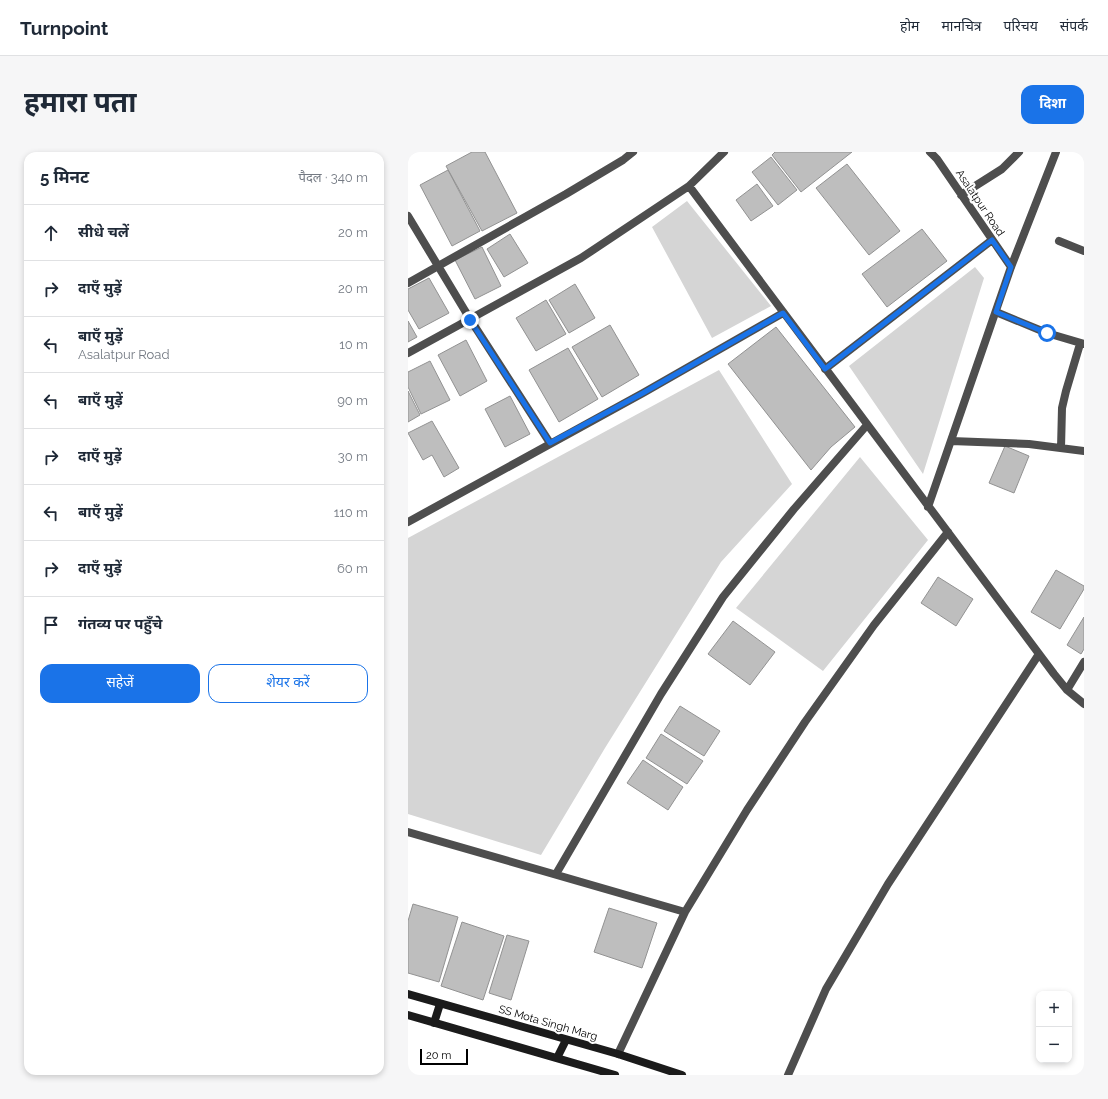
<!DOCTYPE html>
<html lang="hi">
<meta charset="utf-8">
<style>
body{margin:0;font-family:Raleway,"Noto Sans Devanagari",sans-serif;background:#f6f6f7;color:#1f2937}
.controls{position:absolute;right:12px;bottom:12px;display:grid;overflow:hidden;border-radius:8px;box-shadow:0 2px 6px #0003}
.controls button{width:36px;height:36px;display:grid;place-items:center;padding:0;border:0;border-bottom:1px solid #e0e1e3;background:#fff;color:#1f2937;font:20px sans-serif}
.scale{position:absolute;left:12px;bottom:10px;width:48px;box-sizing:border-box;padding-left:4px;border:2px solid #000;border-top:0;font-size:11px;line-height:14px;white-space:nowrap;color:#000;-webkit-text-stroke:3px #fff;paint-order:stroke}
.stop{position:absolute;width:12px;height:12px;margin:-9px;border:3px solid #1a73e8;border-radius:50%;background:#fff}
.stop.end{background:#1a73e8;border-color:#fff;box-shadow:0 1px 4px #0008}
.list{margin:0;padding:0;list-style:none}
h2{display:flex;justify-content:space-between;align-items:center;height:52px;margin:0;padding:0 16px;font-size:17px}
h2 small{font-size:13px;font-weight:400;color:#747a83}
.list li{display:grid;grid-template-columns:26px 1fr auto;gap:12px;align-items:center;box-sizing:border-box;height:56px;padding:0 16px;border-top:1px solid #e0e1e3}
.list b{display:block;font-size:15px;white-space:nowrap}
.list p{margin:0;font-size:13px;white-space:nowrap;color:#747a83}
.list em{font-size:13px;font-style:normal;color:#747a83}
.actions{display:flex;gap:8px;padding:12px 16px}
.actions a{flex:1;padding:9px 0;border:1px solid #1a73e8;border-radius:12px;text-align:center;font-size:14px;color:#1a73e8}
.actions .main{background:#1a73e8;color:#fff}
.icon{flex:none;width:22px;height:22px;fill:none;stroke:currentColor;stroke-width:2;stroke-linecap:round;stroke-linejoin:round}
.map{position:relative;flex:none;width:676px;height:923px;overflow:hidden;border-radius:12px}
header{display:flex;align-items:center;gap:24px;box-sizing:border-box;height:56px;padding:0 20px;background:#fff;border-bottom:1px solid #e0e1e3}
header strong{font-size:19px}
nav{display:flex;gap:22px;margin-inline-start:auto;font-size:14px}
.intro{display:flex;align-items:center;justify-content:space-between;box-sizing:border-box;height:96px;padding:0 24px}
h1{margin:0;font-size:28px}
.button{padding:10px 18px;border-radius:12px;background:#1a73e8;color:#fff;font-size:14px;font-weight:700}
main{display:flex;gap:24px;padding:0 24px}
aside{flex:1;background:#fff;border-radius:12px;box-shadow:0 2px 6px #0003}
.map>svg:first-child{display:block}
.green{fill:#d5d5d5}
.building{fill:#bebebe;stroke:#929292}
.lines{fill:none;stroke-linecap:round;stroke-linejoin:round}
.street{stroke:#4e4e4e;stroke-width:8}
.secondary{stroke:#1b1b1b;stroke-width:8}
.route{stroke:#1a73e8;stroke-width:5}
.labels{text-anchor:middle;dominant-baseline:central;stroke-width:4;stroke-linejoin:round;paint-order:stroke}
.street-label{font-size:11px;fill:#000;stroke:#fff}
</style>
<header>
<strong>Turnpoint</strong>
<nav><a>होम</a><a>मानचित्र</a><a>परिचय</a><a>संपर्क</a></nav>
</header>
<div class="intro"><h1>हमारा पता</h1><a class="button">दिशा</a></div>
<main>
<aside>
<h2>5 मिनट<small>पैदल · 340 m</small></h2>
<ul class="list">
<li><svg class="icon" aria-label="ahead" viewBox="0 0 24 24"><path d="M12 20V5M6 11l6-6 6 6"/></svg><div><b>सीधे चलें</b></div><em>20 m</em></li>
<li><svg class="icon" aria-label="right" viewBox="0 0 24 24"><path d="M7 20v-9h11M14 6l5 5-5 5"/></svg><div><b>दाएँ मुड़ें</b></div><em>20 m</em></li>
<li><svg class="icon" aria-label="left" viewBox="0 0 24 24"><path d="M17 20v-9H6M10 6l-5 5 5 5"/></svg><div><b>बाएँ मुड़ें</b><p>Asalatpur Road</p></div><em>10 m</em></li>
<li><svg class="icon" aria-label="left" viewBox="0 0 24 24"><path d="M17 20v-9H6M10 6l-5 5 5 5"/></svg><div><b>बाएँ मुड़ें</b></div><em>90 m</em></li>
<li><svg class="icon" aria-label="right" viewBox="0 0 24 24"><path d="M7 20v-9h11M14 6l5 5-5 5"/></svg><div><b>दाएँ मुड़ें</b></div><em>30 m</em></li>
<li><svg class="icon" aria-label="left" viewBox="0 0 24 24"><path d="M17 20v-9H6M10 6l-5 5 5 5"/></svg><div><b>बाएँ मुड़ें</b></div><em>110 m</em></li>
<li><svg class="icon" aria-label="right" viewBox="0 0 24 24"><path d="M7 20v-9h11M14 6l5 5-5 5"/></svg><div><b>दाएँ मुड़ें</b></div><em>60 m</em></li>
<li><svg class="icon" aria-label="arrive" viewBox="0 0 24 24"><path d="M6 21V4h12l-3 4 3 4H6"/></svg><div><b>गंतव्य पर पहुँचे</b></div></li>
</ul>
<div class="actions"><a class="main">सहेजें</a><a>शेयर करें</a></div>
</aside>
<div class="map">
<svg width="676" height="923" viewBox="0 0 676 923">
<rect width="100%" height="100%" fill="#fff"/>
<path class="green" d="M279,49L363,154L304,186L244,75Z
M567,115L576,126L515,322L441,214Z
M311,218L384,332L313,410L197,596L133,703L0,662V386Z
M452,305L520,388L415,519L328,456Z"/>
<path class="building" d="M64,0H77L109,61L74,79L38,14Z
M367,0H444L393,40L364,3Z
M363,5L389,38L370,53L344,20Z
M439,12L492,79L461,103L408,36Z
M40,18L72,79L44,94L12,33Z
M349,32L365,54L343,69L328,48Z
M514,77L539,109L479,155L454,122Z
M102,82L120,111L96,125L79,97Z
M74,95L93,134L67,147L47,108Z
M21,126L41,161L11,177L0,158V137Z
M167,132L187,166L161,181L141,148Z
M138,148L158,182L128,199L108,166Z
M0,169L9,185L0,190Z
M202,173L231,223L194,245L164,195Z
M368,175L447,275L423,295L403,318L320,212Z
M58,188L79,229L52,244L30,203Z
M160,196L190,247L151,270L121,218Z
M22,209L42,248L13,262L0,235V220Z
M0,239L12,263L0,270Z
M102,244L122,282L97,295L77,257Z
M24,269L51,316L36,325L24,303L15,308L0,281Z
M597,294L621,304L606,341L581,331Z
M648,418L676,434V437L652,477L623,460Z
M530,425L565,447L548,474L513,451Z
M676,465V497L673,502L659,493Z
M325,469L367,500L342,533L300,502Z
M272,554L312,579L296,604L256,579Z
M253,582L295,609L279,632L238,606Z
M235,608L275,635L260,658L219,631Z
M5,752L50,765L31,830L0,821V769Z
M201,756L249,771L234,816L186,800Z
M54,770L96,784L75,848L33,834Z
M99,783L121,789L103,848L81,841Z"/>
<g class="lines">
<path class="street" d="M522,0L529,7L603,115
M281,34L646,522L659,538L676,552
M553,43L594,17L611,0
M0,64L62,167L142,291
M651,89L676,99
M0,131L158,42L215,8L225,0
M588,160L639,181L676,192
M0,201L173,106L281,34L316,0
M417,217L584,88
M543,289L621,292L676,299
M653,296L654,256L658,239L672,192
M520,355L603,115L648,0
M0,370L235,241L375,161
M659,538L676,510
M0,680L277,760
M148,722L253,542L315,445L386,357L459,273
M210,902L277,760L339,658L397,570L466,473L540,380
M380,923L418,837L480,732L631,502"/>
<path class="secondary" d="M0,842L210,902L274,923
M0,863L207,923
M26,871L32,852
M149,906L158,888"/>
</g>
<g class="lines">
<path class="route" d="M62,168L142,291L235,241L375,161L417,217L584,88L603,115L588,160L639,181"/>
</g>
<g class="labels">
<g class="street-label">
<text transform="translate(572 51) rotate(56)">Asalatpur Road</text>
<text transform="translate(140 871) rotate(16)">SS Mota Singh Marg</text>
</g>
</g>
</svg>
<div class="controls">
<button>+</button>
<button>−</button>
</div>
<div class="scale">20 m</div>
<div class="stop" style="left:639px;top:181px"></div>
<div class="stop end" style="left:62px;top:168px"></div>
</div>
</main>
